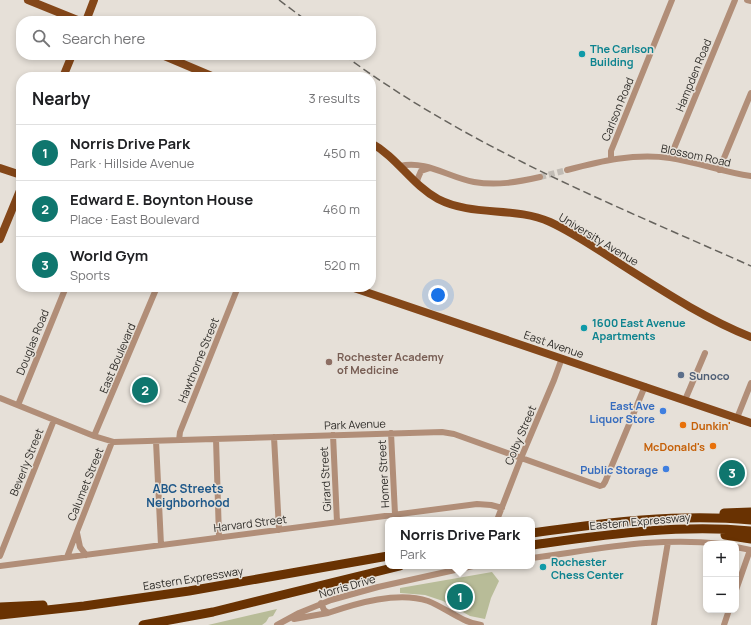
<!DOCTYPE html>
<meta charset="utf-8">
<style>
body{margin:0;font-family:Manrope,sans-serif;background:#f6f6f6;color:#202124}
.controls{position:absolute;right:12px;bottom:12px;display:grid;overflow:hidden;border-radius:8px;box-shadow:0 2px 6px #0003}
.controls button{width:36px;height:36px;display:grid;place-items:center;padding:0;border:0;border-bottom:1px solid #e0e0e0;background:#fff;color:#202124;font:20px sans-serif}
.you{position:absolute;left:438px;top:295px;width:14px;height:14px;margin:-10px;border:3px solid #fff;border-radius:50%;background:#1a73e8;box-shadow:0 0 0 6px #1a73e833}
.badge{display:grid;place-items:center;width:26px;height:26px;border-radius:50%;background:#0f766e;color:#fff;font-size:13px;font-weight:700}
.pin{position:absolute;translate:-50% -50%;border:2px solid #fff;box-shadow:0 1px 4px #0006}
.popup{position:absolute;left:385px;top:517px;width:150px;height:52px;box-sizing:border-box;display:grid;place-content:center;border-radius:8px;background:#fff;filter:drop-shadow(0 1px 3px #0005);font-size:13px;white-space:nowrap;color:#757577}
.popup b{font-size:15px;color:#202124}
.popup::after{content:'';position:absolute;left:50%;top:100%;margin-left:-8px;border:8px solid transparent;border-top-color:#fff}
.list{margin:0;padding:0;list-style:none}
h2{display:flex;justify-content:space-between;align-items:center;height:52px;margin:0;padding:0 16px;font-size:17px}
h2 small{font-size:13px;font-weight:400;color:#757577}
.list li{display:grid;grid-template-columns:26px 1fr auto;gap:12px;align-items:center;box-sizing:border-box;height:56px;padding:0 16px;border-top:1px solid #e0e0e0}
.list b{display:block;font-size:15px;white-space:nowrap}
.list p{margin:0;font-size:13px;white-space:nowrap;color:#757577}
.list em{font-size:13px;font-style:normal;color:#757577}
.icon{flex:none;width:22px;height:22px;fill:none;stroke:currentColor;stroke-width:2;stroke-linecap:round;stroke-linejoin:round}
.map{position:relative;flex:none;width:751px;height:625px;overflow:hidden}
.search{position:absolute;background:#fff;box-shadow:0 2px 6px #0003;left:16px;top:16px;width:360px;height:44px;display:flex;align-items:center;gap:10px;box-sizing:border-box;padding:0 14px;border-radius:16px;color:#757577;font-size:15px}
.panel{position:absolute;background:#fff;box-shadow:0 2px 6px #0003;left:16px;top:72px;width:360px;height:220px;border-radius:16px}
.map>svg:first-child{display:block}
.green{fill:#b8bc98}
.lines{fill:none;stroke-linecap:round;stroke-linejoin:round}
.minor-tunnel{stroke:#c1bcb5;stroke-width:6;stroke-dasharray:6 3;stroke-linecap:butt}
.minor{stroke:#b18e78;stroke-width:6}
.major{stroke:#844719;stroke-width:8}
.highway{stroke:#693202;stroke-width:9}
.rail{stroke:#66635d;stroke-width:1.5;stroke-dasharray:8 4;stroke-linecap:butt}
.culture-dot{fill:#0f9aa8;stroke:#e6e0d8;stroke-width:1.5}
.education-dot{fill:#8d6e63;stroke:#e6e0d8;stroke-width:1.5}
.service-dot{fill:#5c6f8a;stroke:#e6e0d8;stroke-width:1.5}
.shop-dot{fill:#3f7fe0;stroke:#e6e0d8;stroke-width:1.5}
.food-dot{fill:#e8710a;stroke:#e6e0d8;stroke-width:1.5}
.labels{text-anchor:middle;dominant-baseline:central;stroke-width:3;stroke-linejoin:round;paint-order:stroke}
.culture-label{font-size:11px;font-weight:bold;fill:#0d838f;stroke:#e6e0d8;text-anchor:start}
.street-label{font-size:11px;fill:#2e2c28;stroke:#e6e0d8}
.education-label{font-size:11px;font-weight:bold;fill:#785e54;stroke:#e6e0d8;text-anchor:start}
.service-label{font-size:11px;font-weight:bold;fill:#4e5e75;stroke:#e6e0d8;text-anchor:start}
.shop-label{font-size:11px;font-weight:bold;fill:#366cbe;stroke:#e6e0d8;text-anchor:end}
.food-label{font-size:11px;font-weight:bold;fill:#c56008;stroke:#e6e0d8;text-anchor:start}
.neighbourhood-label{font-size:12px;font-weight:bold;fill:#1f5889;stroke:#e6e0d8}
</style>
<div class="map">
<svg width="751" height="625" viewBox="0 0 751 625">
<rect width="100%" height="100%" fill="#e6e0d8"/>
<path class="green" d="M492,572L499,581L491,598L485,619L470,616L443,601L425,595L400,593V588Z
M277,609L273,616L269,617L266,622L262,625H208Z"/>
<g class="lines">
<path class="minor-tunnel" d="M540,177L567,170"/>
<path class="minor" d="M747,0L751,1
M670,158L735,0
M611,159V151L672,0
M400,166C426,160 448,177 474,182C497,186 518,182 540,177
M567,170C601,161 634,153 670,158C697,162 723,172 751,176
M719,170L751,93
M417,183L418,178L421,171L430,168
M0,398L94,436L114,442L442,432L454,434L600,486L603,485L605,482L645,386
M685,400L705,353
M18,405L66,287
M737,418L751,383
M391,433L395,514
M333,435L337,522
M94,436L157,287
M274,437L279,530
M216,439L219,537
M179,440L180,432L238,287
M156,441L161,545
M497,520L521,458L554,380L562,358
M77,533L80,547L86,555
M736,547L751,550
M0,556L54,420
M67,557L112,442
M532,558C594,550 658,536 720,544
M0,566L477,504L491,505L502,508
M736,590L750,550
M321,603L324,610L328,613C357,603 398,591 428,601C446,608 461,622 481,625
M294,619L328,613
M277,625L299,613L331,600L378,587L473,566
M654,625L668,542
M724,625L729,610"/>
<path class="major" d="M28,0L80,21
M86,21L94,0
M162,55L214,77
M63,77L72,55
M371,143C397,157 412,185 438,199C473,217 514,206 550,222C576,234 600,251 625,267C666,293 706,319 751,337
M0,168L21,175
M0,239L21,188
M351,287L751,423"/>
<path class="highway" d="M724,513L751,512
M532,533C605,523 677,513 751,520
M725,535L751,539
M532,545C605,535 677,524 751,531
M0,607L43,605
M0,615L84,606L189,591L388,556
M143,625L213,612L400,566"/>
<path class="rail" d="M279,0L307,21
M344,55C468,147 612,204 751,266"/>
</g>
<g class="culture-dot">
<circle cx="582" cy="54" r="4"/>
<circle cx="584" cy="328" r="4"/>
<circle cx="543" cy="567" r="4"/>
</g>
<circle class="education-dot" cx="329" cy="362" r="4"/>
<circle class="service-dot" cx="681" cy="375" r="4"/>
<g class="shop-dot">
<circle cx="663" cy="411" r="4"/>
<circle cx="666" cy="469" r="4"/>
</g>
<g class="food-dot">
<circle cx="683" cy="425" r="4"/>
<circle cx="713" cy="446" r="4"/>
</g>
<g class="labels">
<g class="culture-label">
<text x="590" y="48">The Carlson<tspan x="590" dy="13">Building</tspan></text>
<text x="592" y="322">1600 East Avenue<tspan x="592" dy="13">Apartments</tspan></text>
<text x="551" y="561">Rochester<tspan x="551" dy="13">Chess Center</tspan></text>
</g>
<g class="street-label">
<text transform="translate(693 75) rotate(-68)">Hampden Road</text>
<text transform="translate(617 109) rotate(-68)">Carlson Road</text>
<text transform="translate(696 155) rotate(12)">Blossom Road</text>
<text transform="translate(599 239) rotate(31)">University Avenue</text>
<text transform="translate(32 342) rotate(-68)">Douglas Road</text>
<text transform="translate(554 344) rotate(19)">East Avenue</text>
<text transform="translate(117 358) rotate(-67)">East Boulevard</text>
<text transform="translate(198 360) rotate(-68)">Hawthorne Street</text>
<text transform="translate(355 424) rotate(-2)">Park Avenue</text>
<text transform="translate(520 435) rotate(-67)">Colby Street</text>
<text transform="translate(26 462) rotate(-68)">Beverly Street</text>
<text transform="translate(383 474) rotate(-93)">Homer Street</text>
<text transform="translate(325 479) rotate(-93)">Girard Street</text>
<text transform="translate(85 484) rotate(-68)">Calumet Street</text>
<text transform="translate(640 521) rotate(-5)">Eastern Expressway</text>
<text transform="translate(250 523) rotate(-7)">Harvard Street</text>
<text transform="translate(193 578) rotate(-9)">Eastern Expressway</text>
<text transform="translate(347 586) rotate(-16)">Norris Drive</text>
</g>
<g class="education-label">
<text x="337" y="356">Rochester Academy<tspan x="337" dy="13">of Medicine</tspan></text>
</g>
<g class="service-label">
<text x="689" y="375">Sunoco</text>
</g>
<g class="shop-label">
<text x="655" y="405">East Ave<tspan x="655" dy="13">Liquor Store</tspan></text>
<text x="658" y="469">Public Storage</text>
</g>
<g class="food-label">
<text x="691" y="425">Dunkin'</text>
<text x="705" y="446" text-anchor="end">McDonald's</text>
</g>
<g class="neighbourhood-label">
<text x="188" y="488">ABC Streets<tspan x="188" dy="14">Neighborhood</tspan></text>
</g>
</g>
</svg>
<div class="controls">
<button>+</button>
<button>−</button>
</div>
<div class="you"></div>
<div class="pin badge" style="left:460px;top:597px">1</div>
<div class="popup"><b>Norris Drive Park</b>Park</div>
<div class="pin badge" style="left:145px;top:390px">2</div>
<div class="pin badge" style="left:732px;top:473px">3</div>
<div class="search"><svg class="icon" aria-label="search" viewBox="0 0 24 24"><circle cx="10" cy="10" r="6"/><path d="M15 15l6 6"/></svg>Search here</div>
<section class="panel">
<h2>Nearby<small>3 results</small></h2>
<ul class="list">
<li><span class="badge">1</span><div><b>Norris Drive Park</b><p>Park · Hillside Avenue</p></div><em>450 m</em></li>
<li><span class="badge">2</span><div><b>Edward E. Boynton House</b><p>Place · East Boulevard</p></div><em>460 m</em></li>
<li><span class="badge">3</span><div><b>World Gym</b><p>Sports</p></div><em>520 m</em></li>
</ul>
</section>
</div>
